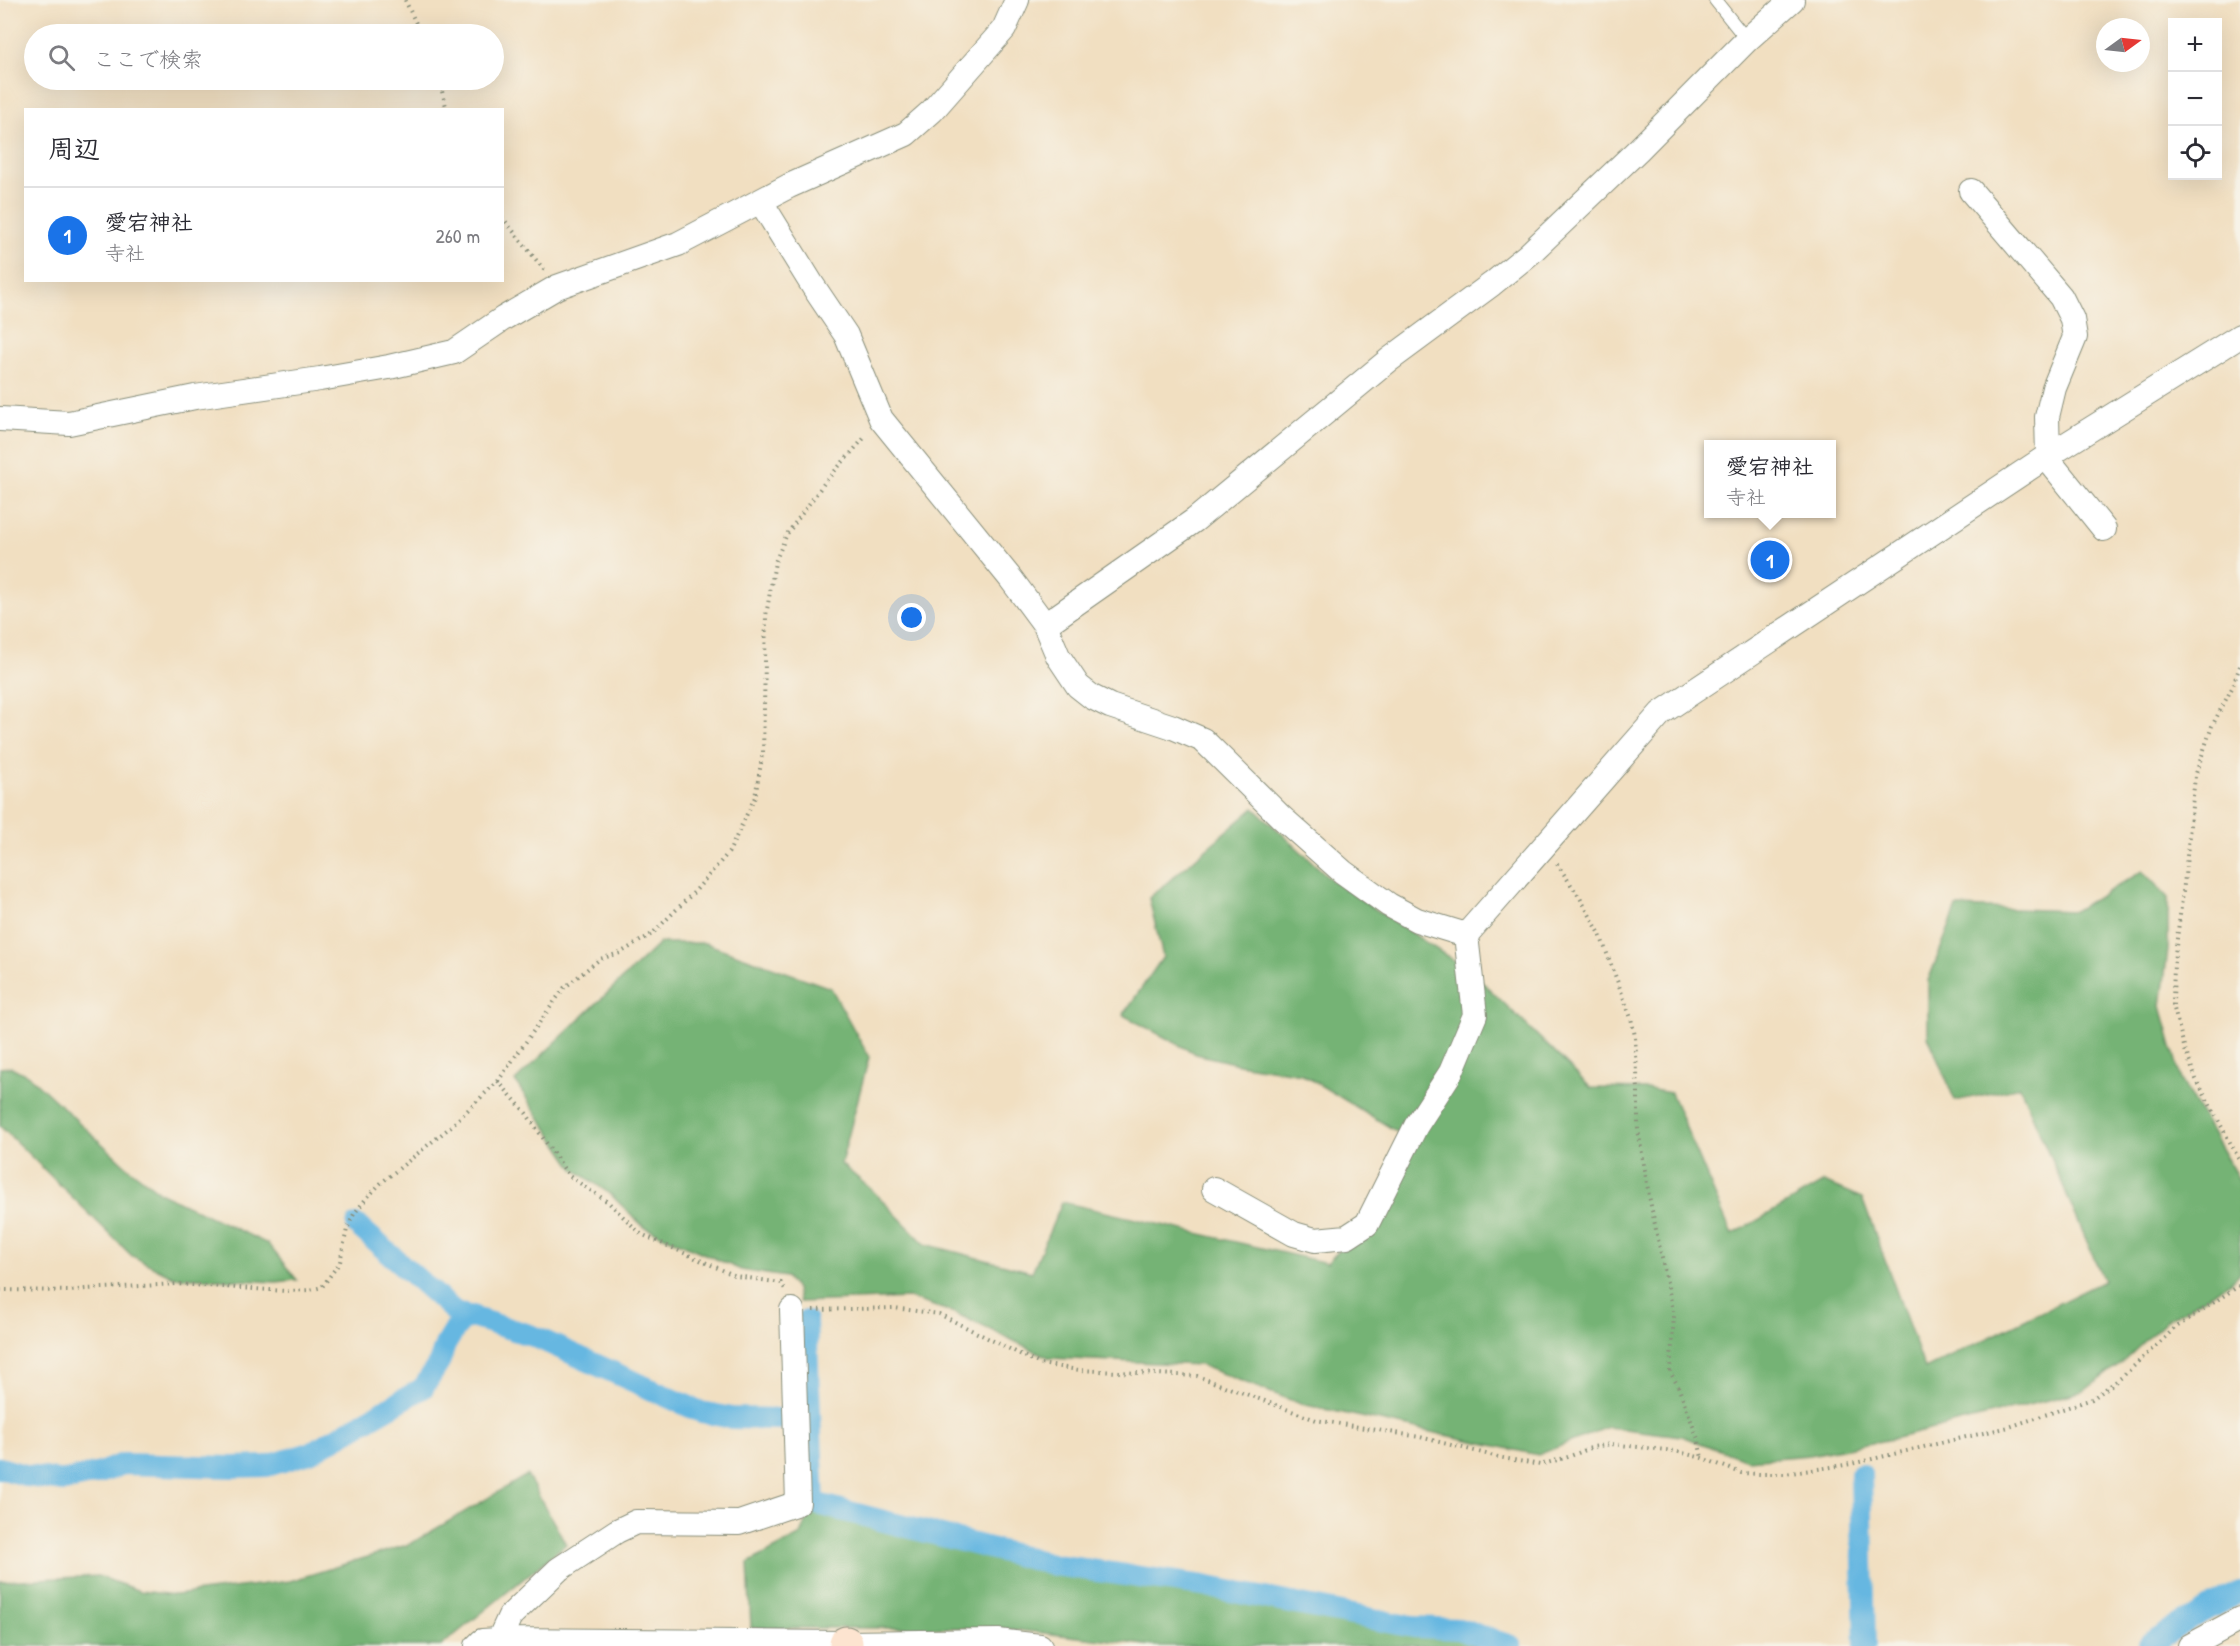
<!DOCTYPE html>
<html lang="ja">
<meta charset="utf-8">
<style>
body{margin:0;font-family:"Patrick Hand","Klee One",sans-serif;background:#f2f2f3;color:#2b2b33}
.controls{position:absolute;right:18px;top:18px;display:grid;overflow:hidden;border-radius:0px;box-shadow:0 6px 24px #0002}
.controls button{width:54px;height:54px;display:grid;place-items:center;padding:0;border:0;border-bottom:2px solid #e1e1e2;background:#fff;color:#2b2b33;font:30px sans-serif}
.compass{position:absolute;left:2096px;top:18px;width:54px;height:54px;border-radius:50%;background:#fff;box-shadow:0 6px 24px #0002;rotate:75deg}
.you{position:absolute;left:912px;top:618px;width:21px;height:21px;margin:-15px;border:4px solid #fff;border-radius:50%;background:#1a73e8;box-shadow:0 0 0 9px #1a73e833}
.badge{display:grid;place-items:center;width:39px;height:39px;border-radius:50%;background:#1a73e8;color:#fff;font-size:20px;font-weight:700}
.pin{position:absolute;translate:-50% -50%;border:3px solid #fff;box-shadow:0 2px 6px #0006}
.popup{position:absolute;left:1704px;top:440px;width:132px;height:78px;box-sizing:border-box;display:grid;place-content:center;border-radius:0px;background:#fff;filter:drop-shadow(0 2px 4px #0005);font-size:20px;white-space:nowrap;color:#7c7c81}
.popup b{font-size:22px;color:#2b2b33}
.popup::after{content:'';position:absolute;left:50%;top:100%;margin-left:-12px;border:12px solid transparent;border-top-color:#fff}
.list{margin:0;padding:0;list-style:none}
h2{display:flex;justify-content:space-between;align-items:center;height:78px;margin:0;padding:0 24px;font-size:26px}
h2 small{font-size:20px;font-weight:400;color:#7c7c81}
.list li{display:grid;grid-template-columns:39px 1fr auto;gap:18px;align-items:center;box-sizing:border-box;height:96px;padding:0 24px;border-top:2px solid #e1e1e2}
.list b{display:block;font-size:22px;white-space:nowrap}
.list p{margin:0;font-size:20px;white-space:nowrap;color:#7c7c81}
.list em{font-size:20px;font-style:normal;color:#7c7c81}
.icon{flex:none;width:33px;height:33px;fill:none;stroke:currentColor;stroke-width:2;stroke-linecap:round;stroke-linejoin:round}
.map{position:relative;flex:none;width:2240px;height:1646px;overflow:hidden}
.search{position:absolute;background:#fff;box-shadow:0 6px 24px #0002;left:24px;top:24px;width:480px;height:66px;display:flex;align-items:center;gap:15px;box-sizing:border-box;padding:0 21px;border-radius:33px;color:#7c7c81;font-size:22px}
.panel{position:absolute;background:#fff;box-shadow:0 6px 24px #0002;left:24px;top:108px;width:480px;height:174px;border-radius:0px}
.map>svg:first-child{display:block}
.forest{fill:#74b374;stroke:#4a7854;stroke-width:1.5}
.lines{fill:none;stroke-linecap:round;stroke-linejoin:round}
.canal{stroke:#66b7e1;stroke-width:22}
.lane-casing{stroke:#888e7a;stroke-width:14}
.street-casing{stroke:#888e7a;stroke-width:26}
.secondary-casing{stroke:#888e7a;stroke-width:35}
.path{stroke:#888e7a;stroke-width:4;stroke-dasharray:1.5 4.5;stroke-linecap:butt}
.lane{stroke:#fff;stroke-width:12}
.street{stroke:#fff;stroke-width:24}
.secondary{stroke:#fde4d0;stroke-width:33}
</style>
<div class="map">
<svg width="2240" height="1646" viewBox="0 0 2240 1646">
<rect width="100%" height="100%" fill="#f7f3e8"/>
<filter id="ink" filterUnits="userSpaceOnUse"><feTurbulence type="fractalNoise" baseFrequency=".0167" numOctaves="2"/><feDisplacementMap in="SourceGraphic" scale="12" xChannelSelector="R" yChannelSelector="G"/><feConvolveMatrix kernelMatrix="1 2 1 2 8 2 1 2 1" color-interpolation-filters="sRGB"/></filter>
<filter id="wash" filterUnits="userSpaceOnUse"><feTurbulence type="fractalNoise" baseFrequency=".008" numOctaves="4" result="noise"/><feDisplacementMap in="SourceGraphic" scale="24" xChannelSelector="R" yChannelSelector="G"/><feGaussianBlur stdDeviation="1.35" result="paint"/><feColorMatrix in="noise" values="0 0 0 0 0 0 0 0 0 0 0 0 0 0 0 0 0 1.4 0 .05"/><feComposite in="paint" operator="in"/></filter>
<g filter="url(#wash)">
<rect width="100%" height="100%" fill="#f1dfc1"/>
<path class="forest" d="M1254,808L1335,883L1473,973L1591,1088L1647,1089L1671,1093L1732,1235L1824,1182L1862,1198L1925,1369L2104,1281L2020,1087L1955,1101L1928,1036V981L1957,907L2074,911L2143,871L2168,898V949L2161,1006L2181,1080L2240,1181V1273L2231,1282L2167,1320L2126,1359L2084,1391L1897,1438L1810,1455L1747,1460L1681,1436L1608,1427L1538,1455L1301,1404L1200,1365L1050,1358L955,1313L909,1298L799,1302L796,1289L786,1277L741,1270L644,1227L610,1194L574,1169L515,1081L660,943H705L831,988L869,1057L841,1164L872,1190L925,1244L1032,1272L1062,1202L1327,1263L1352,1237L1411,1140L1302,1074L1238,1064L1196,1054L1123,1015L1163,957L1149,898Z
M11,1067L29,1076L125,1165L161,1193L268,1244L297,1280L276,1282L174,1277L132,1256L0,1126V1068Z
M527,1475L566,1544L441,1646H0V1581L98,1576L140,1591L175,1595L290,1581L410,1544Z
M811,1509L1054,1571L1208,1592L1413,1633L1457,1636L1484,1641L1496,1646H1155L1000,1628H751L748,1563L801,1535Z"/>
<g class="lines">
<path class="canal" d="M357,1225L455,1312L533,1336L701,1412L732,1418L780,1419
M806,1321L814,1503L1055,1565L1204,1586L1414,1627L1459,1629L1511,1646
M0,1468L28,1476L64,1481L100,1473L123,1464L233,1467L267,1466L310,1453L423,1388L439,1363L445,1345L454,1330L463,1320L473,1316
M1861,1474L1865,1646
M2148,1646L2189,1619L2240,1592"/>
</g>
</g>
<g filter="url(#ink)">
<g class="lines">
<defs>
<path id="lane" d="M1715,0L1747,40"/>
<path id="street" d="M1971,191L2061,297L2072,319L2075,337L2054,388L2047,417L2048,456
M761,202L813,286L846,335L881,419L1011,579L1045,625L1058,656L1078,686L1092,697L1110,706L1173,727L1203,740L1281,817L1343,872L1389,905L1417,920L1466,935
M0,419L69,423L195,397L320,379L389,367L454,352L504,318L557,287L678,244L789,186L906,134L932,111L1004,29L1017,0
M2046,457L2104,529
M1045,625L1195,520L1389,360L1492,284L1529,254L1638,150L1747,40L1792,0
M1214,1189L1294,1234L1315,1240L1347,1237L1367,1224L1416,1126L1451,1072L1475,1015L1466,935L1661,713L2046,457L2240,336
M499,1640L510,1616L559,1569L617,1531L636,1522L739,1523L798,1503L792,1310
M477,1646L482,1641L499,1640L846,1643L998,1641L1040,1646
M2190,1646L2240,1619"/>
<path id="secondary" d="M846,1643V1646"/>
</defs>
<use href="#lane" class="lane-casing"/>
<use href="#street" class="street-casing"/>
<use href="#secondary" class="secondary-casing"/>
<path class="path" d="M405,0L421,34
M439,80L447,110
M502,217L545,271
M2240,666L2232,688L2212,726L2195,776L2185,876L2174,962L2173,1005L2185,1050L2196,1079L2240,1161
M1557,864L1580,898L1599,932L1631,1018L1635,1036L1638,1091V1129L1649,1196L1674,1316L1670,1372L1678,1386L1698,1439L1702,1458
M498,1081L526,1113L569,1176L608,1202L641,1234L736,1276L781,1283L785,1289
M0,1290L71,1291L85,1289L177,1284L286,1291L310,1290L322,1287L340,1262L347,1229L354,1214L365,1200L381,1183L448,1129L498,1081L564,988L600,959L620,953L652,934L696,890L729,852L755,797L763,752L766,616L775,562L787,534L825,482L866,436
M813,1310L894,1308L939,1314L1040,1364L1079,1370L1197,1376L1316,1420L1420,1437L1498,1457L1540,1465L1568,1457L1593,1447L1611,1444L1675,1451L1702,1458L1741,1473L1760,1474H1785L1851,1464L2009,1427L2092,1399L2122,1377L2175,1328L2240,1285"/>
<use href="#lane" class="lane"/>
<use href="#street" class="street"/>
<use href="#secondary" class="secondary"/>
</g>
</g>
</svg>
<div class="controls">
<button>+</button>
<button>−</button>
<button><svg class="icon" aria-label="locate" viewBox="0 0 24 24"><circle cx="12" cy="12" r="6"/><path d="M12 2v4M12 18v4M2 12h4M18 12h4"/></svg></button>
</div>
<svg class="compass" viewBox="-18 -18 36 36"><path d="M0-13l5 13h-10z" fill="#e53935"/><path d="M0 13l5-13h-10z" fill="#7c7c81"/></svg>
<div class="you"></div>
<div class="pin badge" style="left:1770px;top:560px">1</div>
<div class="popup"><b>愛宕神社</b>寺社</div>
<div class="search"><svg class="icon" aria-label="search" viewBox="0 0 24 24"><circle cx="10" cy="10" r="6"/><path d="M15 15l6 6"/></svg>ここで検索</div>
<section class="panel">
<h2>周辺<small></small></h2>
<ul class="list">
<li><span class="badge">1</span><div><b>愛宕神社</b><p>寺社</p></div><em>260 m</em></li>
</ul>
</section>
</div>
